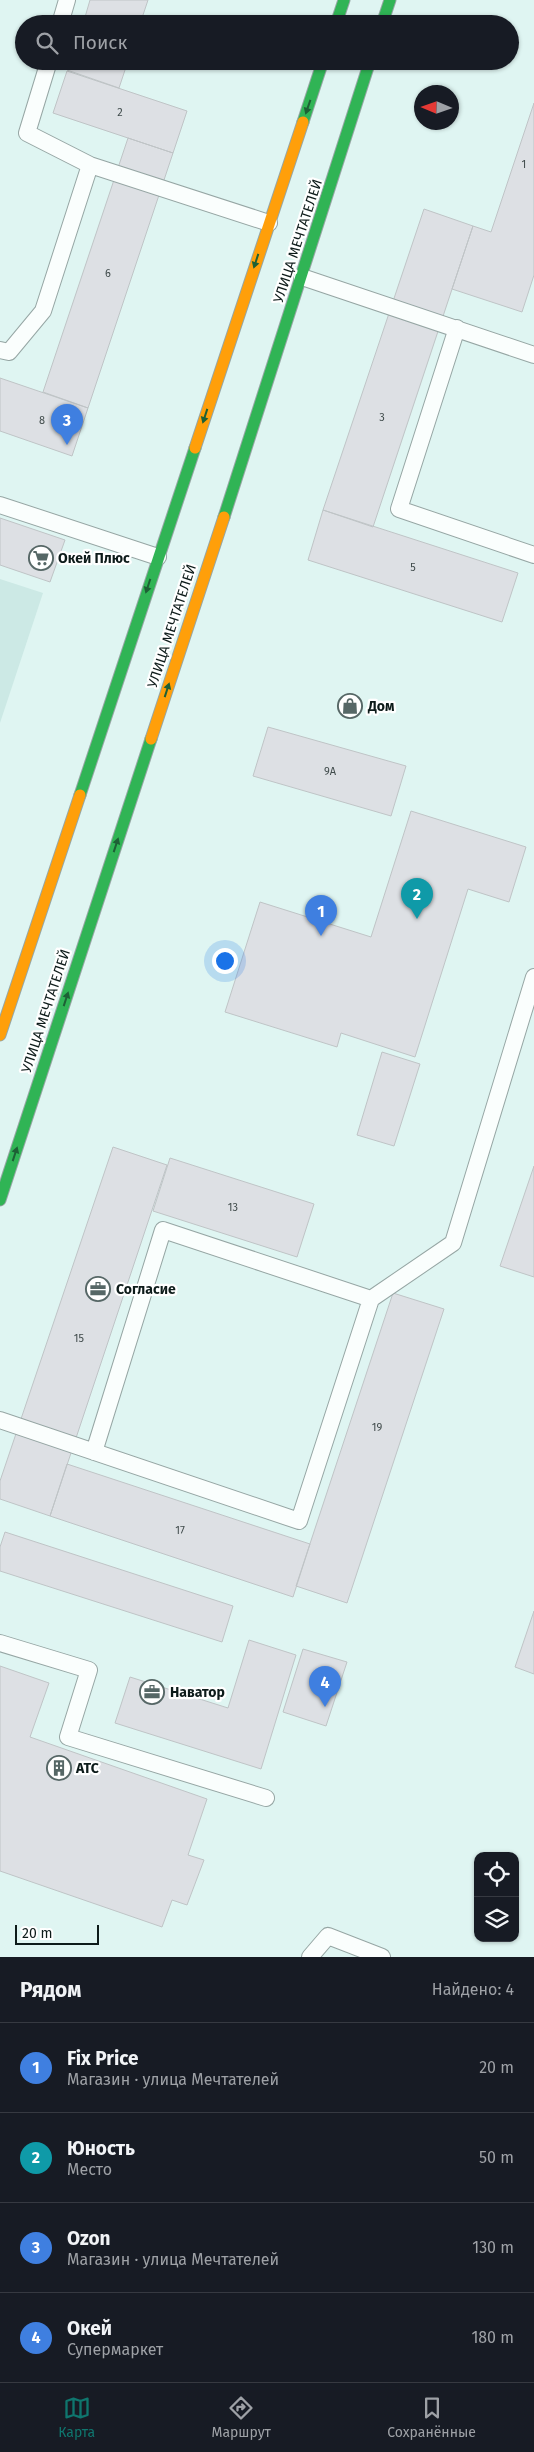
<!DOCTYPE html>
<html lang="ru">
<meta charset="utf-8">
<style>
body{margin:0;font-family:"Fira Sans",sans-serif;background:#242831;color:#f1f3f6}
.controls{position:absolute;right:15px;bottom:15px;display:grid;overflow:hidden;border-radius:10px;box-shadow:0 1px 4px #0004}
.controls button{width:45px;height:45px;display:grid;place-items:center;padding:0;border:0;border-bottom:1px solid #363941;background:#171b24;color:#f1f3f6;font:25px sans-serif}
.compass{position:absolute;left:414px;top:85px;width:45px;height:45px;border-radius:50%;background:#171b24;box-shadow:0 1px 4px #0004;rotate:272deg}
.scale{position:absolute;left:15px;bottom:12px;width:84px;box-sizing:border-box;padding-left:5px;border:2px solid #0d1b1a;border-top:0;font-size:14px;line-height:18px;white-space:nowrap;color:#0d1b1a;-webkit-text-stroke:4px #fff;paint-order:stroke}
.you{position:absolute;left:224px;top:960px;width:18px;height:18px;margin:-12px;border:4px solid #fff;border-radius:50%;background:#1a73e8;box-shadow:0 0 0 8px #1a73e833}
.badge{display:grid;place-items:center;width:32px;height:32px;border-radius:50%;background:#0f766e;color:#fff;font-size:16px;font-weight:700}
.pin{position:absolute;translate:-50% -41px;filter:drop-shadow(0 1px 2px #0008)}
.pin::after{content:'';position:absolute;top:26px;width:18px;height:15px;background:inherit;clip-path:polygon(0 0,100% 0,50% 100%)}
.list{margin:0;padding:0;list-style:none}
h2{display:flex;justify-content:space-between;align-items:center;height:65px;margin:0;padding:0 20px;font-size:21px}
h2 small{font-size:16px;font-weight:400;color:#9ea1a6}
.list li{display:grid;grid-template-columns:32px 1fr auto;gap:15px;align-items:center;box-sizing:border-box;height:90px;padding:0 20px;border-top:1px solid #363941}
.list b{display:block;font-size:19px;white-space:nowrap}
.list p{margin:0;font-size:16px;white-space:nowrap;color:#9ea1a6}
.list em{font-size:16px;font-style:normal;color:#9ea1a6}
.icon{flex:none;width:28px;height:28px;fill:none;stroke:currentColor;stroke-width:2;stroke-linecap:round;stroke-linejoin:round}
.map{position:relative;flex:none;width:534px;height:1957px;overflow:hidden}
.search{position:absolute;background:#171b24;box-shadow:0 1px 4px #0004;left:15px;right:15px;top:15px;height:55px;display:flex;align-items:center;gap:12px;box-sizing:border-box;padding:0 18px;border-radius:28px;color:#9ea1a6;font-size:19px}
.sheet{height:425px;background:#171b24}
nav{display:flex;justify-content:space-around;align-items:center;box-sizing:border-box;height:70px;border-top:1px solid #363941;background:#171b24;font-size:14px;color:#9ea1a6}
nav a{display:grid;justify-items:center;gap:2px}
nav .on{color:#0f766e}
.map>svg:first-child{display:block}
.green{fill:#cce9e5}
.building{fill:#dde0e4;stroke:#bfc4c6}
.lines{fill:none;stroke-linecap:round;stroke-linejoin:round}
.lane-casing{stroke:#96a6a4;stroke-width:18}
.fast-casing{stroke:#96a6a4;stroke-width:13}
.slow-casing{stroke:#96a6a4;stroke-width:13}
.lane{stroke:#fafefd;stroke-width:16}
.fast{stroke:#30b455;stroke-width:11}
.slow{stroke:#ff9f0a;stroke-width:11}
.oneway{fill:#1d6035}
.labels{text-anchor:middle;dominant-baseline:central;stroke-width:4.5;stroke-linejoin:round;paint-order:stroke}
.number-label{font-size:11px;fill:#414c4c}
.street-label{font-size:14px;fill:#0d1b1a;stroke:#fff}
.poi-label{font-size:14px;font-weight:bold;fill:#0d1b1a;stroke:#fff;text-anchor:start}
</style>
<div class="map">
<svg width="534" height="1957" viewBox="0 0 534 1957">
<rect width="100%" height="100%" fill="#dff5f2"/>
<path class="green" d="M0,579L43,593L0,723Z"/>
<path class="building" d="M90,0H148L140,24H83Z
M70,61H128L119,88L67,70Z
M67,71L187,111L173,153L53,113Z
M534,103V275L522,312L452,289L473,226L491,232Z
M128,138L173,153L88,408L43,392Z
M424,209L473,226L373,527L323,510Z
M0,378L88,408L72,456L0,431Z
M323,510L518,573L502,622L308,560Z
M0,518L65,540L50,582L0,565Z
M268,727L406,766L391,816L253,776Z
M411,811L526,847L509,902L468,889L415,1057L341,1033L337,1047L225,1012L260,902L371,937Z
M382,1052L420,1064L394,1146L357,1135Z
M113,1147L167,1165L50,1516L0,1499V1481Z
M170,1158L314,1204L297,1257L153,1211Z
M534,1166V1277L500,1266Z
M393,1293L444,1309L347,1603L296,1586Z
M67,1464L310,1544L293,1597L50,1516Z
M5,1532L233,1606L222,1642L0,1571V1547Z
M534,1611V1674L515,1667Z
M249,1640L296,1655L261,1769L115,1723L130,1677L228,1708Z
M303,1649L347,1662L326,1726L283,1712Z
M0,1666L49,1683L30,1737L207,1799L188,1855L204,1860L187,1905L172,1900L162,1927L0,1871Z"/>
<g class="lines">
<defs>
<path id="lane" d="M60,24L67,0
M49,61L27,133L90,165L269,223
M302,277L534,355
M457,328L399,509L534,555
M0,350L9,352L43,311L90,165
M0,505L158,557
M0,1420L299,1521L371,1299L453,1243L534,977
M94,1452L163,1230L371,1299
M0,1643L89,1670L68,1737L266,1798
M310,1957L328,1936L382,1957"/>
<path id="fast" d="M336,24L344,0
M382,24L390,0
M303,122L323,61
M224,517L370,61
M80,795L195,448
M0,1200L151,739"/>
<path id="slow" d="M195,448L303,122
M151,739L224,517
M0,1035L80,795"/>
</defs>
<use href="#lane" class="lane-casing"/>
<use href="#fast" class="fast-casing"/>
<use href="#slow" class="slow-casing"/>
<use href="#lane" class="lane"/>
<use href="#fast" class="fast"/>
<use href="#slow" class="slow"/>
</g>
<defs><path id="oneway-solid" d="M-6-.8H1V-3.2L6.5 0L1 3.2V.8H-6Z" transform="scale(1.25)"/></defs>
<g class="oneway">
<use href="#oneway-solid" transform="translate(308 107) rotate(109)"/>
<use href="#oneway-solid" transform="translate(256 261) rotate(108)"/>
<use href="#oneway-solid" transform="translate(205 416) rotate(108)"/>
<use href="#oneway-solid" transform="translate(148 586) rotate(108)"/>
<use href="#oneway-solid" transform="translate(167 690) rotate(-72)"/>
<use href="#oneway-solid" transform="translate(116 845) rotate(-72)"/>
<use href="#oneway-solid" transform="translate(66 999) rotate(-72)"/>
<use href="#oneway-solid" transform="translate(15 1154) rotate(-72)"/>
</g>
<defs>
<symbol id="supermarket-ring" viewBox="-11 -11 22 22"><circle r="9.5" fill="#fff" stroke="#566766" stroke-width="1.5"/><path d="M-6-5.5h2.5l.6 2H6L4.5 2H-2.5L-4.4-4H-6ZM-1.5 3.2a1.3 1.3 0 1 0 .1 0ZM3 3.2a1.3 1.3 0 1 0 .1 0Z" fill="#566766"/></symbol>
<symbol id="shop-ring" viewBox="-11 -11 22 22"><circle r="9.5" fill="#fff" stroke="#566766" stroke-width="1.5"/><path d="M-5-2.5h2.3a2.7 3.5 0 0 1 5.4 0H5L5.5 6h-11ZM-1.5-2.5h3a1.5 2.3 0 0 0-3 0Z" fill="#566766"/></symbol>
<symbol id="office-ring" viewBox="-11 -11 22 22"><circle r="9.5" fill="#fff" stroke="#566766" stroke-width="1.5"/><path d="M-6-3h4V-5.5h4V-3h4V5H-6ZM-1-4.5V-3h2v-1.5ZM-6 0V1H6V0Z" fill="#566766"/></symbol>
<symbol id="building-ring" viewBox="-11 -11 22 22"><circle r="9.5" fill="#fff" stroke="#566766" stroke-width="1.5"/><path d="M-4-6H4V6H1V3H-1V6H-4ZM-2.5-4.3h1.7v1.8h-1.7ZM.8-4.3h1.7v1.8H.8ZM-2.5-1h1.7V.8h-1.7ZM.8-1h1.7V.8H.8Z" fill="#566766"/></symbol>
</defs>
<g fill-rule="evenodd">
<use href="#supermarket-ring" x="27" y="544" width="28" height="28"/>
<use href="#shop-ring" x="336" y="692" width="28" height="28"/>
<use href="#office-ring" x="84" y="1275" width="28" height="28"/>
<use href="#office-ring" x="138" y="1678" width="28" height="28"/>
<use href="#building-ring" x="45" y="1754" width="28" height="28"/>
</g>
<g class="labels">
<g class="number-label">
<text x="120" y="112">2</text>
<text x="524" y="164">1</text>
<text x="108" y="273">6</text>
<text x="382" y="417">3</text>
<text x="42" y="420">8</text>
<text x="413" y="567">5</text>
<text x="330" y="771">9А</text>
<text x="233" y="1207">13</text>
<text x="79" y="1338">15</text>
<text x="377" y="1427">19</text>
<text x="180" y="1530">17</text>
</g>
<g class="street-label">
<text transform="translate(298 241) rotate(-72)">УЛИЦА МЕЧТАТЕЛЕЙ</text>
<text transform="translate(172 626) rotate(-72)">УЛИЦА МЕЧТАТЕЛЕЙ</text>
<text transform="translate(46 1011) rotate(-72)">УЛИЦА МЕЧТАТЕЛЕЙ</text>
</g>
<g class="poi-label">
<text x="58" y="558">Окей Плюс</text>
<text x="368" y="706">Дом</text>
<text x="116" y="1289">Согласие</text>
<text x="170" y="1692">Наватор</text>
<text x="76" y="1768">АТС</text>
</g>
</g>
</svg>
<div class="controls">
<button><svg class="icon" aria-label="locate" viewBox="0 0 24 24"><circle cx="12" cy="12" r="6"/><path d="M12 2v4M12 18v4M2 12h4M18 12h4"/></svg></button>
<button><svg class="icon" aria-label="layers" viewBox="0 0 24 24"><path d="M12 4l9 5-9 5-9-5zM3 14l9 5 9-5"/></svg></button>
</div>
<svg class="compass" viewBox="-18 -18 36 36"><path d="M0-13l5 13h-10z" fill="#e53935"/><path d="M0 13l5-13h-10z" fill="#9ea1a6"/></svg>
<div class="scale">20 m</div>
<div class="you"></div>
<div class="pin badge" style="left:321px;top:936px;background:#3f7fe0">1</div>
<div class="pin badge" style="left:417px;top:919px;background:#0f9aa8">2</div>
<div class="pin badge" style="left:67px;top:445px;background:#3f7fe0">3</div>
<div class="pin badge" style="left:325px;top:1707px;background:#3f7fe0">4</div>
<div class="search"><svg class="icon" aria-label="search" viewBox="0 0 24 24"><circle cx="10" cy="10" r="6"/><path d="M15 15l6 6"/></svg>Поиск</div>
</div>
<section class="sheet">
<h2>Рядом<small>Найдено: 4</small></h2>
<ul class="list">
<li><span class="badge" style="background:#3f7fe0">1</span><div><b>Fix Price</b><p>Магазин · улица Мечтателей</p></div><em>20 m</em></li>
<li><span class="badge" style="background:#0f9aa8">2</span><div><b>Юность</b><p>Место</p></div><em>50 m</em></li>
<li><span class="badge" style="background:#3f7fe0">3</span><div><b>Ozon</b><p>Магазин · улица Мечтателей</p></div><em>130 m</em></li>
<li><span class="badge" style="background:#3f7fe0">4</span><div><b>Окей</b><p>Супермаркет</p></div><em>180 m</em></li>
</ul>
</section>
<nav>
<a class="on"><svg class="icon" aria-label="map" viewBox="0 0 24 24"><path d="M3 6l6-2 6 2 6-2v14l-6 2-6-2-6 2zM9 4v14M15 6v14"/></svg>Карта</a>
<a><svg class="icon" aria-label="directions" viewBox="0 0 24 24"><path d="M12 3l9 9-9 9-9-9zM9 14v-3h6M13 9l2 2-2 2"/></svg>Маршрут</a>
<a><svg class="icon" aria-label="saved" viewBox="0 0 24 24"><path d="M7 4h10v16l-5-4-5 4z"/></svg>Сохранённые</a>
</nav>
